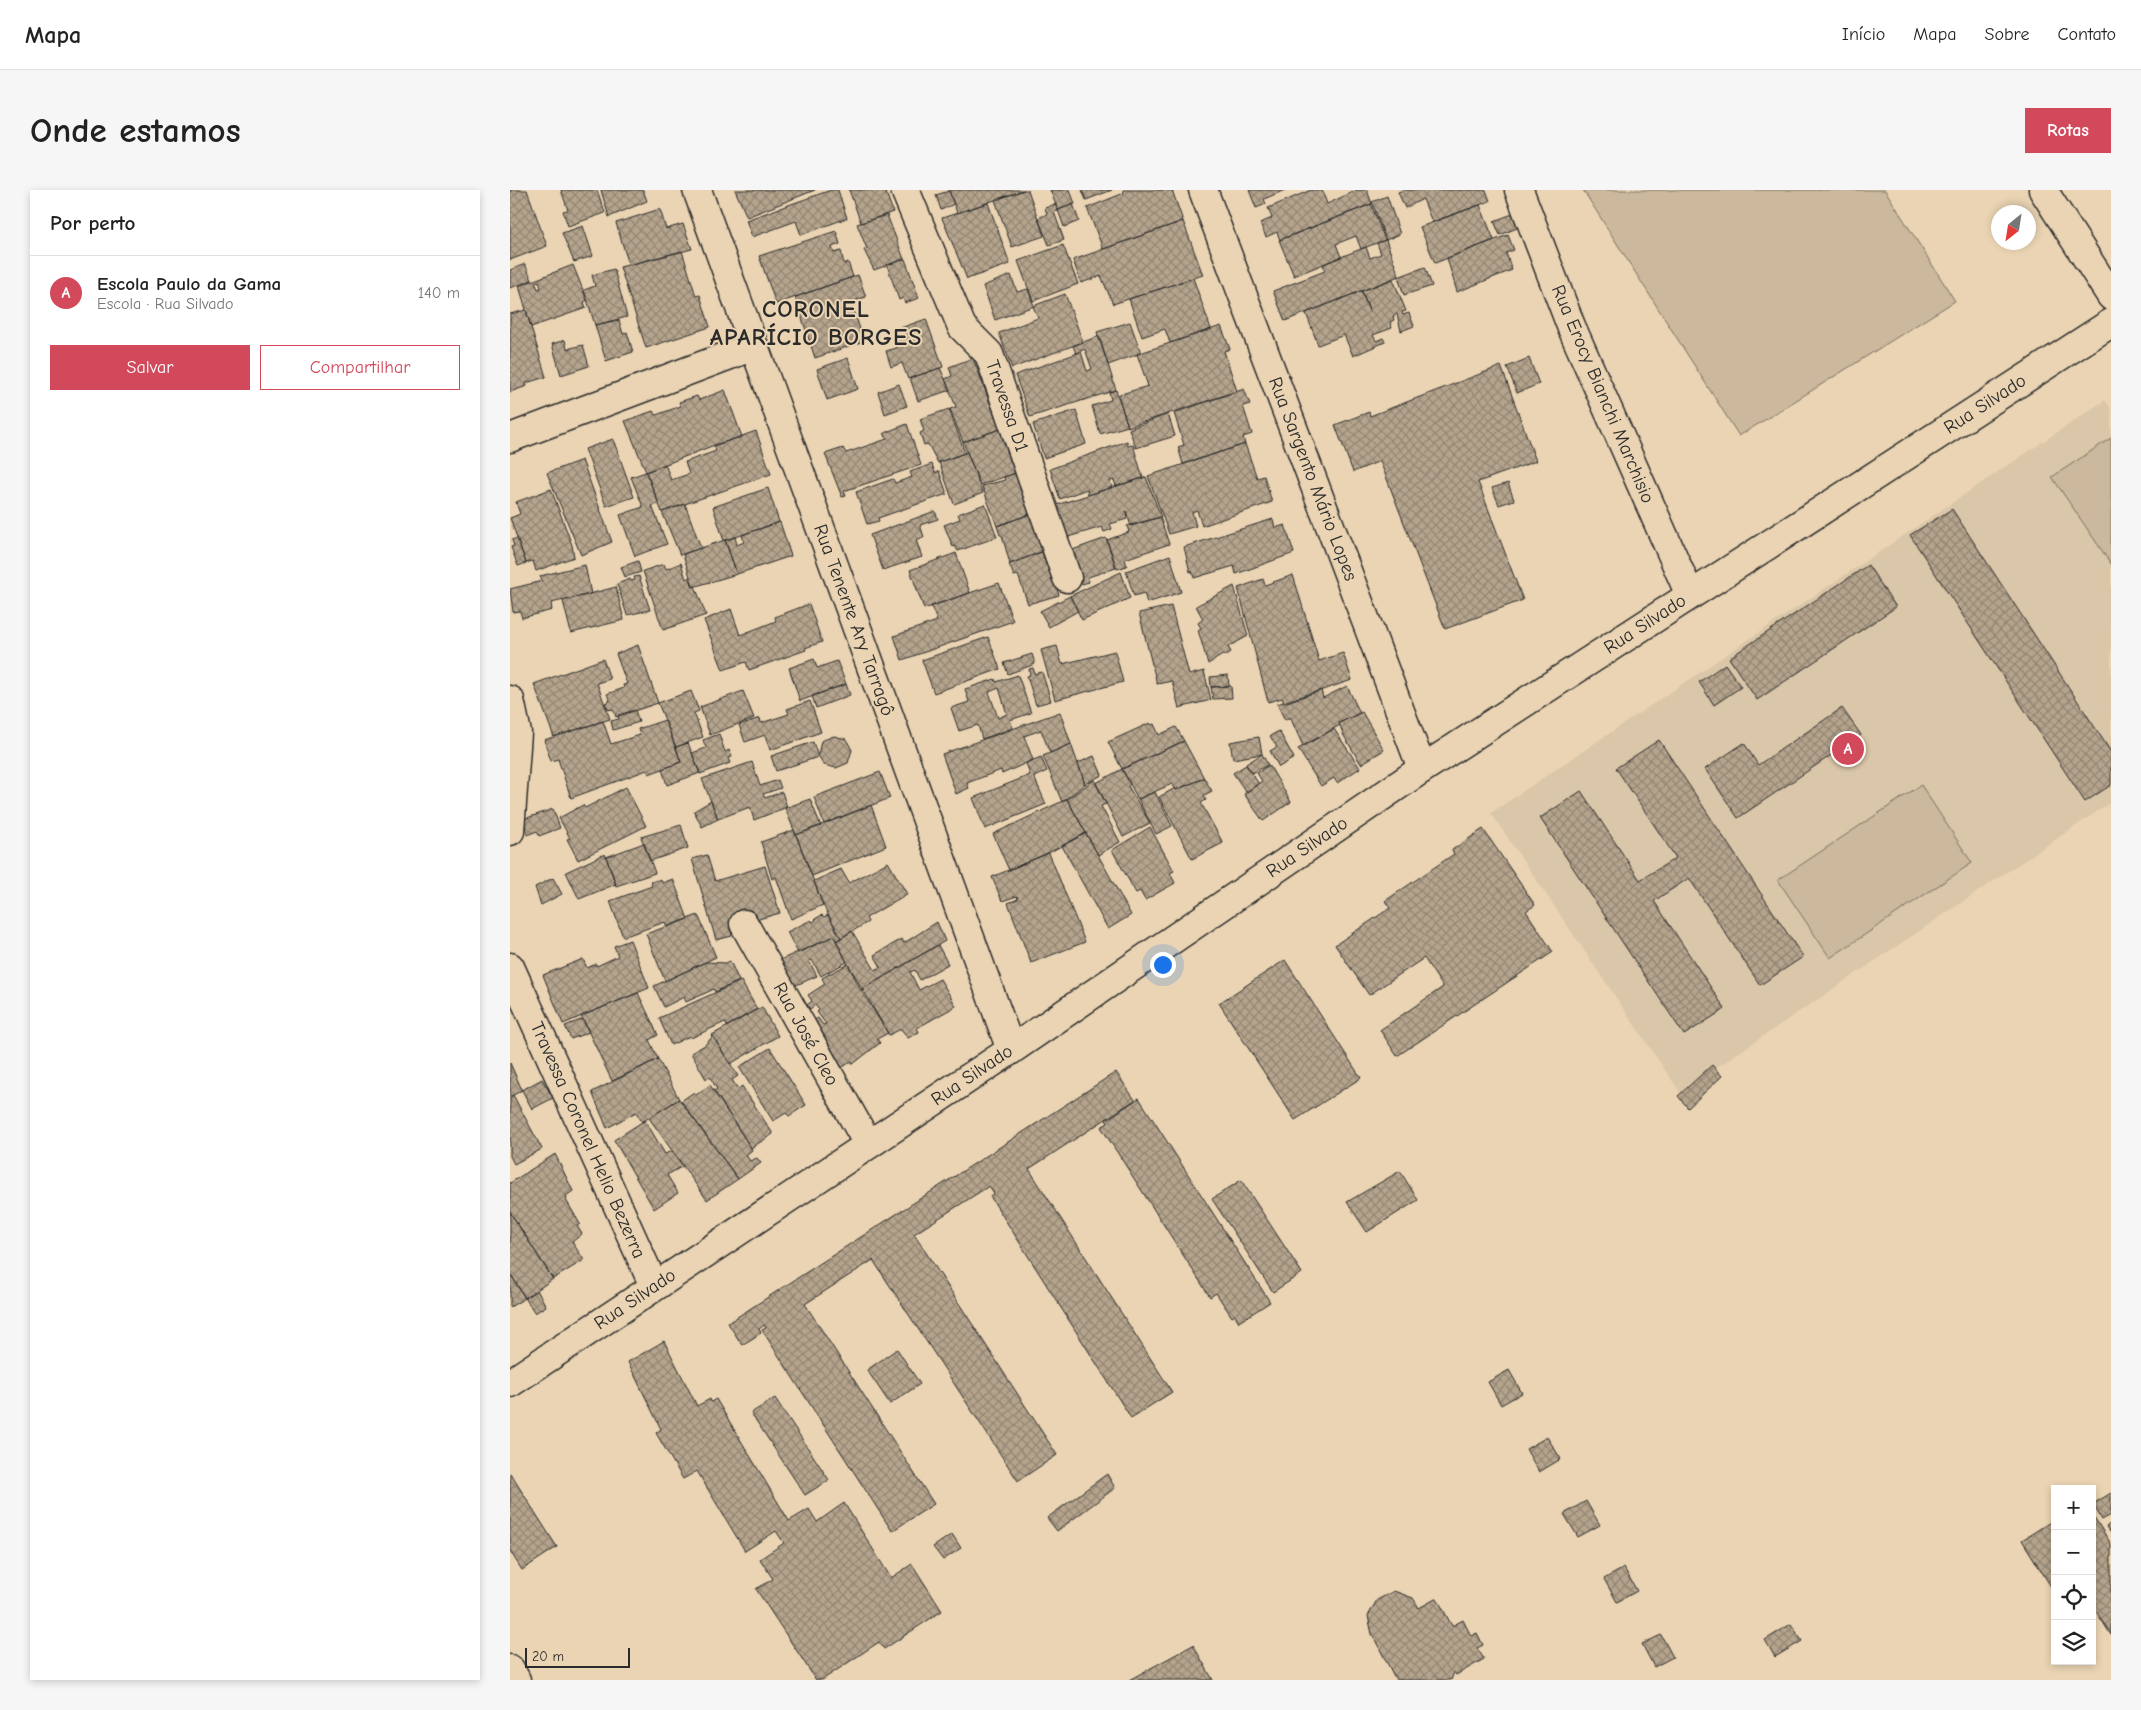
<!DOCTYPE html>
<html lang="pt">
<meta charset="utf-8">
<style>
body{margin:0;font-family:"Comic Neue",sans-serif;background:#f6f6f6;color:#222}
.controls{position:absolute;right:15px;bottom:15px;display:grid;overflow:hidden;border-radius:0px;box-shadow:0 2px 8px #0003}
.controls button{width:45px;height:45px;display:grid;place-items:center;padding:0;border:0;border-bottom:1px solid #e0e0e0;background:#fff;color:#222;font:25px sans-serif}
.compass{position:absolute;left:1481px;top:15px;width:45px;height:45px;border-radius:50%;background:#fff;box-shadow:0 2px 8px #0003;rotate:210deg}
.scale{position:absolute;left:15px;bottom:12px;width:105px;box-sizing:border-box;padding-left:5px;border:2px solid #2b2b2b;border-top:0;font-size:14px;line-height:18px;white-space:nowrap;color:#2b2b2b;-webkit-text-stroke:4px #ead4b3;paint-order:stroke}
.you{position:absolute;left:652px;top:774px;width:18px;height:18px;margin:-12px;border:4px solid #fff;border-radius:50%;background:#1a73e8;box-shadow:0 0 0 8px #1a73e833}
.badge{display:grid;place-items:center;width:32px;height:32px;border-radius:50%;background:#d1495b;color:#fff;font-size:16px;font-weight:700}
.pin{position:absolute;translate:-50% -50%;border:2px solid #fff;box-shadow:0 1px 5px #0006}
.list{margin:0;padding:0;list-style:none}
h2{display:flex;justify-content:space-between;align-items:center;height:65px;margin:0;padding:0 20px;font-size:21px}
h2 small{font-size:16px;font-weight:400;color:#767676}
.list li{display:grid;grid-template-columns:32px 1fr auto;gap:15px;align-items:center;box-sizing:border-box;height:75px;padding:0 20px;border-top:1px solid #e0e0e0}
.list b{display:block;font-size:19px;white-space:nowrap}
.list p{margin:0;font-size:16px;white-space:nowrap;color:#767676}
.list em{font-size:16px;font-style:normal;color:#767676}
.actions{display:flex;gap:10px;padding:15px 20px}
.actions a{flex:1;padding:11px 0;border:1px solid #d1495b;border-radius:0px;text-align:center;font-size:18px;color:#d1495b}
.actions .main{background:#d1495b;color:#fff}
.icon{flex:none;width:28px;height:28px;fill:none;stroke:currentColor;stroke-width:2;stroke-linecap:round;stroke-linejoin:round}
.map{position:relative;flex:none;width:1601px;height:1490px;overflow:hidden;border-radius:0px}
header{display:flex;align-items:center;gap:30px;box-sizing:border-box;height:70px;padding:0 25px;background:#fff;border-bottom:1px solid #e0e0e0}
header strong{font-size:24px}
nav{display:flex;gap:28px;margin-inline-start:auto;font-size:18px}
.intro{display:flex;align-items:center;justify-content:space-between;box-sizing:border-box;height:120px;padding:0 30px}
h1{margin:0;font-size:35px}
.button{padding:12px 22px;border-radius:0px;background:#d1495b;color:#fff;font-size:18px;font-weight:700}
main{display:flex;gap:30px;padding:0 30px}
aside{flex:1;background:#fff;border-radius:0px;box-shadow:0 2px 8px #0003}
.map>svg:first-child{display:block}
.built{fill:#dac6a8}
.grass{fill:#cbb89d;stroke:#7b7264}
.building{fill:url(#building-cross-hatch);stroke:#2b2b2b;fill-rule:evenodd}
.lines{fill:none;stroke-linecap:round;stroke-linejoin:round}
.minor-casing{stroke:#2b2b2b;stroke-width:31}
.tertiary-casing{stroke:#2b2b2b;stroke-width:31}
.minor{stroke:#ead4b3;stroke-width:28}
.tertiary{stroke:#ead4b3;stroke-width:28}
.labels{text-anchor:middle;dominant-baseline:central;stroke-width:4;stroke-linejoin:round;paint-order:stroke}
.street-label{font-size:19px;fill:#2b2b2b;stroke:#ead4b3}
.district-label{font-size:24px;font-weight:bold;letter-spacing:1px;fill:#2b2b2b;stroke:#ead4b3}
</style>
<header>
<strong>Mapa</strong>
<nav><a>Início</a><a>Mapa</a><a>Sobre</a><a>Contato</a></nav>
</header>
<div class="intro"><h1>Onde estamos</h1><a class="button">Rotas</a></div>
<main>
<aside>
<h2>Por perto<small></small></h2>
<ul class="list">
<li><span class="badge">A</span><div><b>Escola Paulo da Gama</b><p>Escola · Rua Silvado</p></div><em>140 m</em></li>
</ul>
<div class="actions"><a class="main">Salvar</a><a>Compartilhar</a></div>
</aside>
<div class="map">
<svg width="1601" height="1490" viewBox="0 0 1601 1490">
<defs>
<pattern id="building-cross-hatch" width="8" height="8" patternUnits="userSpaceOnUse" patternTransform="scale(1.25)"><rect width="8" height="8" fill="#b5a48d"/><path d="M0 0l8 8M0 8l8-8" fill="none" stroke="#938673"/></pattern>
</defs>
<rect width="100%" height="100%" fill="#ead4b3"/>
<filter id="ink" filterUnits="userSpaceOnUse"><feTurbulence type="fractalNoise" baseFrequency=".02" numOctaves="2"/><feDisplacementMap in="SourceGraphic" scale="10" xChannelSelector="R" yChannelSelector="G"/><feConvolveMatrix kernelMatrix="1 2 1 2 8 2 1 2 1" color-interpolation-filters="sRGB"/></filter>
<g filter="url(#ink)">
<path class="built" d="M1595,210L1601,219V612L1170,902L981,623Z"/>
<path class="grass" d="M1073,0H1375L1445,111L1229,246Z
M1601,248V374L1542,287Z
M1411,595L1462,673L1320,768L1268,690Z"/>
<path class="building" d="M0,0H17L37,56L0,70Z
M51,0H87L95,23L58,36L53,21L58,20Z
M91,0H133L137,11L99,27Z
M225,0H305L237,27Z
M321,0H328L337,28L291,45L286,31L242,47L236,30Z
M339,0H375L383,22L351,33Z
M439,0H514L447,23Z
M514,0H518L534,46L502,57L485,10Z
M540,0H560L565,14L548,20Z
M572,0H602L576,10Z
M613,0H662L673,31L593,59L577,18L614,3Z
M739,0H775L754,9L756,14L746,18Z
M801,0H812L817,14L847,0H857L862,14L770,50L767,42L756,47L750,33L762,28L758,18Z
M893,0H976L980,11L922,32L913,9L895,18L888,2Z
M439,1L444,14L431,20L426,5Z
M877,6L890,44L876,50L862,12Z
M478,13L500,74L457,89L432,28Z
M545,14L548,21L544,22L554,50L539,55L528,28L537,24L535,18Z
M563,14L569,31L554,37L548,20Z
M861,14L875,50L851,59L846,46L826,54L831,67L784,86L769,50Z
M970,15L984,50L925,73L910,37Z
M150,19L156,39L173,34L182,59L119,75L106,33Z
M1013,20L1019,33L990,45L984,31Z
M377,25L394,69L364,80L354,60L357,59L347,34Z
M673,31L693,85L603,114L591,86L571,93L563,70Z
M73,36L83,66L64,72L52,43Z
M326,41L330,54L322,57L324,63L331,61L334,74L338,72L343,87L266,114L249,66Z
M998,45L1004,60L996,63L1002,80L947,102L937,68Z
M876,50L889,86L775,131L763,101L815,81L813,74L856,57L860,68L871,64L867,53Z
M553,55L568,94L523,111L508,71Z
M172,61L186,106L190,105L200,137L136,158L110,77Z
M395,69L409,108L395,113L393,108L389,110L377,75Z
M15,74L22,90L0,98V80Z
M63,75L77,110L74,112L76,118L21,137L9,96ZM29,91L31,98L28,99L25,92Z
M915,77L922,96L894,105L888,87Z
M104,79L117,127L85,135L74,100L85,96L82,85Z
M348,85L356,107L341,112L354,151L305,168L285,107Z
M501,85L507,102L518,99L524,116L485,130L473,96Z
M683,88L701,139L660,153L655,139L632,147L619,109Z
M883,89L896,121L892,122L893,125L899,123L904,136L891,141L887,124L883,126L884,130L880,132L882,138L863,145L866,151L873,148L875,152L843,166L834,145L808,155L796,123L851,101L860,123L852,101Z
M555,104L573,152L502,178L489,143L528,128L523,116Z
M16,120L36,187L16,193L17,196L0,202V124Z
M416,129L433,177L398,189L392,173L381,177L376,161L387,158L382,141Z
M109,130L113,144L117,142L123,162L96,171L85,135Z
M620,132L631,163L598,175L587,142Z
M711,136L720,159L714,161L727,201L618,237L608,205L638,196L627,164Z
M589,146L606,200L520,227L505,185L571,162L577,181L582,179L575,159L566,163L563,156Z
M55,150L57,159L73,155L79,176L51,185L42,154Z
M338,168L348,199L317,210L307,179Z
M463,168L490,239L453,252L440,219L446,217L435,189L442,186L439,177Z
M1019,168L1029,194L1007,203L997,177Z
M991,176L1026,271L968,292L1013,410L935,439L870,271L843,282L825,235L859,222L860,226Z
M430,178L440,200L408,211L400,188Z
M389,194L397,216L375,224L368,202Z
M734,199L740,214L733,216L742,244L733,247L735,254L673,274L668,257L674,255L664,223Z
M215,200L232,247L207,254L136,282L115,231L143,221L146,225L171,216L169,212L187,206L189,210Z
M606,200L618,236L590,244L582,216L601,210L599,202Z
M439,219L455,263L428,273L418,254L414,255L410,243L414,241L410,229Z
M566,220L576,254L534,268L523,234Z
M658,224L665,246L626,258L619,239Z
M397,234L411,275L334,301L336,306L332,307L315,264L333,258L336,263L377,249L374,243Z
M493,238L509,282L470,295L453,252Z
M246,241L261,284L152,322L136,282L155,274L161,290L179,284L175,272L206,261L204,256Z
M103,249L124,307L96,316L75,259Z
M617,251L618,256L623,255L633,288L606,296L604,290L600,291L602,297L578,305L577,299L550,309L540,279Z
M735,254L747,288L754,286L762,312L692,336L687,320L682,322L686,336L659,344L638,286Z
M457,262L473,303L444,314L429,272Z
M72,270L102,352L71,365L37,283Z
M422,274L425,283L429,281L437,304L368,328L369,331L357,334L346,302L383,289L385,293L402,287L400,282Z
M136,282L149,314L142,316L157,354L125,366L110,325L133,317L121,287Z
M509,282V284L506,285L520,324L487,336L472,296L495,290L494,287Z
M636,287L651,327L621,336L616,321L617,329L600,334L602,339L594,342L592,337L558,347L553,335L547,337L551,329L546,315Z
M998,293L1004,310L989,315L982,298Z
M258,298L269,332L214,351L203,317Z
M41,299L62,355L64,367L26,381L23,371L16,373L0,328L10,324L6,312Z
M175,314L191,358L170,365L152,322Z
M475,314L487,347L448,361L445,356L443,357L434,335L450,329L448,324Z
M1442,319L1601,562V595L1575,612L1400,345Z
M425,321L428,329L410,335L414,347L406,350L412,367L373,380L360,345Z
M526,322L536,360L500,374L492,345H490L487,336Z
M650,327L659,354L615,369L617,376L607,379L597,350L619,342L617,336Z
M763,329L765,338L775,335L784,363L726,384L724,376L684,388L682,381L680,382L674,357Z
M270,332L281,366L227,384L215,350L225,347L227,355L234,352L232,345Z
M7,348L16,373L8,376L1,357L4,356L2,350Z
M596,348L606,378L578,387L579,392L565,396L554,363Z
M215,350L227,384L183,397L173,364Z
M532,362L536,375L544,372L545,393L549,405L518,414L508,385L504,386L499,374Z
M446,363L460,403L414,419L400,380Z
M660,365L671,402L637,413L634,403L624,406L616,381Z
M128,371L131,382L115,387L111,377Z
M171,373L176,389L180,387L183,397L185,396L196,425L153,440L133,381L154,374L156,379Z
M75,375L81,404L41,413L42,420L12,428L10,421L3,422L0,399L32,391L30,386Z
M1358,375L1386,417L1247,510L1219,468Z
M611,382L620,408L572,430L560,406Z
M783,385L809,471L833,463L842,490L774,513L772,508L758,512L728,398L753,389L755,395Z
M129,386L140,420L117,425L107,394L120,389L121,391L125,390L124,387Z
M489,393L503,431L392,470L384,446L427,431L421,416Z
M724,396L738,446L718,457L721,462L715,466L714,464L698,474L688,440L691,438L688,433L693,429L686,416Z
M106,397L114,430L61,443L53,411Z
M560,406L568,421L539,437L530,421Z
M299,414L312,452L295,458L296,460L239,480L236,472L213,480L194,430L221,419L230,445L266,431L265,427Z
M661,416L679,485L694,481L701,510L669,518L662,491L647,494L629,423Z
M478,447L490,479L424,503L412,470Z
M128,455L148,513L106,527L103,519L98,520L95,513L100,511L97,504L114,498L113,495L117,494L106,464Z
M547,456L552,474L605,461L613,492L545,510L531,460Z
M522,464L525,474L498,484L494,473Z
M93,469L100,489L87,493L100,529L44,547L24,494Z
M304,469L307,478L327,471L336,494L290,511L279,478Z
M1215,474L1231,497L1204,515L1189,492Z
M523,478L525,484L532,482L541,511L526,515L517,486L520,485L519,479Z
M508,485L521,523L500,530L503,538L472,549L468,535L449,541L441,518L459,512L455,499L485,489L486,492ZM489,498L497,524L488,528L479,502Z
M718,485L719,496L701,497L700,487Z
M336,494L340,505L306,518L302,506Z
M721,496L722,508L703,509L701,497Z
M837,496L850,523L829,533L830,535L793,556L780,527L775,530L767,514L811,500L813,508Z
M181,501L189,521L184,523L193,547L166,557L148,513Z
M233,501L244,528L200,545L190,517Z
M300,511L311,542L260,560L255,545L235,552L229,535L250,528L251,533L279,524L277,519Z
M1332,518L1351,545L1228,628L1195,579L1234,553L1248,575Z
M125,520L129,532L103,540L101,531L109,529L108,525Z
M550,522L561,554L540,563L531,540L514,546L523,570L492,584L491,580L457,593L459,598L446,604L432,564Z
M852,522L874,560L851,574L834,546L829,533Z
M155,530L171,572L139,584L137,580L61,608L48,569L41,571L34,550L93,531L101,554L130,545L128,539Z
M640,533L641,535L644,534L649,545L666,537L674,551L612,579L598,552Z
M824,539L850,578L827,593L824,588L811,596L788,559Z
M769,541L784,568L769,577L760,561L767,557L760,546Z
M209,544L215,562L219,560L222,567L218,568L220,573L190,584L182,563L196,558L193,550Z
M324,546L336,549L342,560L338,573L326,578L314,575L308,565L311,551Z
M749,547L752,564L723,569L720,552Z
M1149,550L1293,767L1250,795L1179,688L1144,711L1215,819L1174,845L1030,628L1071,601L1130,690L1166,668L1106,578Z
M674,551L694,588L666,600L662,594L628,609L612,579Z
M303,552L308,567L266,581L261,566Z
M178,553L190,583L157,595L152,579L171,572L166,557Z
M561,554L575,594L552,612L533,566Z
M752,564L758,575L742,583L736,574Z
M584,566L592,585L575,594L568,573Z
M531,567L537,581L524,587L536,614L475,639L463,608L520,585L516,573Z
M242,572L250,596L268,590L271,598L253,604L255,608L272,602L277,617L244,630L240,617L208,629L192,589Z
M736,575L749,594L736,602L723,583Z
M759,575L781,612L753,631L734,604L752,591L747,583Z
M612,579L620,594L618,596L640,633L613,647L586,593Z
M370,582L380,608L314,634L304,607Z
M694,588L702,601L694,605L696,610L691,613L713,653L682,669L649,607L665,598L666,600Z
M584,590L596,614L591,616L610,652L588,665L557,609Z
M116,597L136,636L68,670L57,649L60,648L49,628L73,615L75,618Z
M645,602L662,636L646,644L628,609Z
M300,609L311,636L286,645L275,618Z
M557,609L576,643L542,661L499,680L483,644Z
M201,611L208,629L192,637L184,621Z
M361,615L376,656L302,686L286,645Z
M43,619L50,638L29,646L27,641L17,645L14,629Z
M171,635L178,658L140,671L131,647Z
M640,637L664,681L660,683L665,693L635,710L630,701L626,703L602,660Z
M973,639L1025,715L1016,721L1043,762L887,866L870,840L933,797L914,768L859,805L825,755L880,718L875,711L944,664L942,660Z
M284,640L313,715L281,729L266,687L262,689L251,652Z
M576,643L621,725L598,739L552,656Z
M134,653L145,683L106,696L96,667Z
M539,663L575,752L521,773L498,713L508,709L507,706L492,711L482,687Z
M95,664L106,694L69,709L56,682Z
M197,665L205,691L255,676L270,723L220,737L222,746L206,750L182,669Z
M378,672L397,704L356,728L358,732L331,748L313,715L304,691L331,679L339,693Z
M43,688L52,704L31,715L25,697Z
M151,689L152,693L163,689L178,729L157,737L155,732L113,747L100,711L142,696L141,692Z
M188,725L206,767L155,791L136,744Z
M312,725L314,727L318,725L331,748L326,751L324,746L288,763L277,742L301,730L303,732L306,730L305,729Z
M427,732L435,751L351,800L326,751L342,741L365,780L371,777L364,765L392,749L394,753Z
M324,746L337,772L311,786L302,770L299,771L307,786L284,796L270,770Z
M120,750L139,798L53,834L33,785L73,769L77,778L86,774L87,776L108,766L104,756Z
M428,755L438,774L410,790L405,780L400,782L409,800L430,789L446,816L407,838L409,842L398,848L391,839L379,845L351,800Z
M775,770L851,888L785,930L709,813Z
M220,771L229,791L205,802L204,799L176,812L174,807L154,817L144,796L196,772L216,773Z
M338,774L378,843L367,849L370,853L343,874L342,871L330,879L303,831L308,828L313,835L316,834L307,822L309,820L305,815L300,819L297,815L302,811L298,805L315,794L312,788Z
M231,791L247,819L217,836L215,832L181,848L180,846L161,855L149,828Z
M128,803L148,845L139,850L148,869L102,891L71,826Z
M252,817L268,846L220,874L202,845Z
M73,829L79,842L61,849L55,836Z
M203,846L228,886L222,890L228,899L232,896L263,944L241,958L204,901L207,899L200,887L196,889L181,863L195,855Z
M260,858L296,915L279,926L276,923L263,931L229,877Z
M148,869L169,909L132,932L126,922L97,938L82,902Z
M0,873L12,900L0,907Z
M1202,875L1212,886L1178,918L1168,906Z
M606,882L625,910L519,979L662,1202L621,1228L480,1006L484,1003L479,996L404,1044L547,1265L508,1291L363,1070L295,1114L424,1314L382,1341L252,1140L256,1138L254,1135L249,1139L251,1143L232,1155L218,1133Z
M32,889L43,908L22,919L12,900Z
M200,895L241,958L242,960L236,965L240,971L247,968L251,973L228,989L171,911L184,902L186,905Z
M3,905L32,959L4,974L0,966V907Z
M629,908L760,1112L729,1132L725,1125L722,1127L706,1103L700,1107L591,937L598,933L596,930Z
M169,909L228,989L197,1010L139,928Z
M135,930L155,964L162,961L173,976L157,985L168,1003L144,1019L104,950Z
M45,964L63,1001L56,1006L57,1009L56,1010L70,1034L67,1036L72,1044L62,1052L74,1070L43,1089L0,1022V993Z
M890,981L908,1010L857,1042L837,1012Z
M731,990L792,1083L763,1102L702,1009Z
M0,1022L43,1089L15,1108L0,1083Z
M0,1083L15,1108L0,1117Z
M27,1100L36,1116L25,1123L15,1108Z
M154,1151L187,1216L200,1209L201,1212L206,1209L279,1331L299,1319L307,1332L334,1313L381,1388L402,1374L432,1421L374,1459L369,1452L312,1490H306L246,1399L263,1389L250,1369L274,1353L266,1341L235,1361L187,1281L173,1289L146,1243L151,1239L118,1172Z
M387,1159L410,1194L380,1214L357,1180Z
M999,1180L1012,1203L991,1215L978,1192Z
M265,1208L319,1290L295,1305L241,1223Z
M1037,1247L1051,1269L1029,1282L1016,1259Z
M0,1283L47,1357L12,1380L0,1361Z
M597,1284L605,1298L547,1341L537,1328Z
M1601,1303V1325L1592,1330L1583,1314Z
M1076,1311L1090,1335L1068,1347L1054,1324Z
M1582,1324L1601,1354V1445L1582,1415Z
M1545,1329V1403L1512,1350Z
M1601,1333V1343L1596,1337Z
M442,1344L451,1358L433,1370L423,1357Z
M1114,1378L1127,1401L1107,1412L1094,1389Z
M884,1401L903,1408L909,1418L927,1408L942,1436L953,1430L961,1446L967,1443L973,1455L967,1458L974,1469L946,1485L944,1482L941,1490H886L862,1444L858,1426L867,1410Z
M1281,1434L1292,1451L1265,1467L1255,1450Z
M1151,1445L1163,1467L1144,1477L1132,1454Z
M683,1455L703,1490H619Z"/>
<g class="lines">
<defs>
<path id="minor" d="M187,0L501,860
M395,0L452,137L479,164L557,388
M693,0L912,579
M1009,0L1061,136L1180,405
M0,248L244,156
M0,510L7,543L0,641
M234,734L358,954
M0,777L144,1096
M0,1479L6,1490"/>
<path id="tertiary" d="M1533,0L1601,106
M0,1193L501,860L912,579L1601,133"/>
</defs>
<use href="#minor" class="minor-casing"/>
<use href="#tertiary" class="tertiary-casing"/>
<use href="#minor" class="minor"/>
<use href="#tertiary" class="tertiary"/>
</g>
</g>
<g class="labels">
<g class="street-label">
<text transform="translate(1093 204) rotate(67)">Rua Erocy Bianchi Marchisio</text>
<text transform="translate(1475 214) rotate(-33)">Rua Silvado</text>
<text transform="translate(497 216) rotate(71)">Travessa D1</text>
<text transform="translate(803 289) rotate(69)">Rua Sargento Mário Lopes</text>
<text transform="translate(344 430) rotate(70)">Rua Tenente Ary Tarragô</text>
<text transform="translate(1135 434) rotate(-33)">Rua Silvado</text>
<text transform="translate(797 657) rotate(-34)">Rua Silvado</text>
<text transform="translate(296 844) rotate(61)">Rua José Cleo</text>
<text transform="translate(462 885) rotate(-34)">Rua Silvado</text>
<text transform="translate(78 950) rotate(66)">Travessa Coronel Helio Bezerra</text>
<text transform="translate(125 1109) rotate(-34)">Rua Silvado</text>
</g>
<g class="district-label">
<text x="306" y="119">CORONEL<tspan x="306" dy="28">APARÍCIO BORGES</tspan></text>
</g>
</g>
</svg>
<div class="controls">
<button>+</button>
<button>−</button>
<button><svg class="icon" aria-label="locate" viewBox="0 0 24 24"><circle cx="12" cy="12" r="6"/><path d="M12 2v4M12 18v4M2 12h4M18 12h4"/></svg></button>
<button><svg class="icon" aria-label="layers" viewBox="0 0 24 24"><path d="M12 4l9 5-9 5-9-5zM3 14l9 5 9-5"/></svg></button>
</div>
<svg class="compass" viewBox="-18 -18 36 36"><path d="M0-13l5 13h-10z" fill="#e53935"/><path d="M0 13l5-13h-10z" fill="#767676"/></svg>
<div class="scale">20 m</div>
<div class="you"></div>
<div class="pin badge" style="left:1338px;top:559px">A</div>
</div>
</main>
